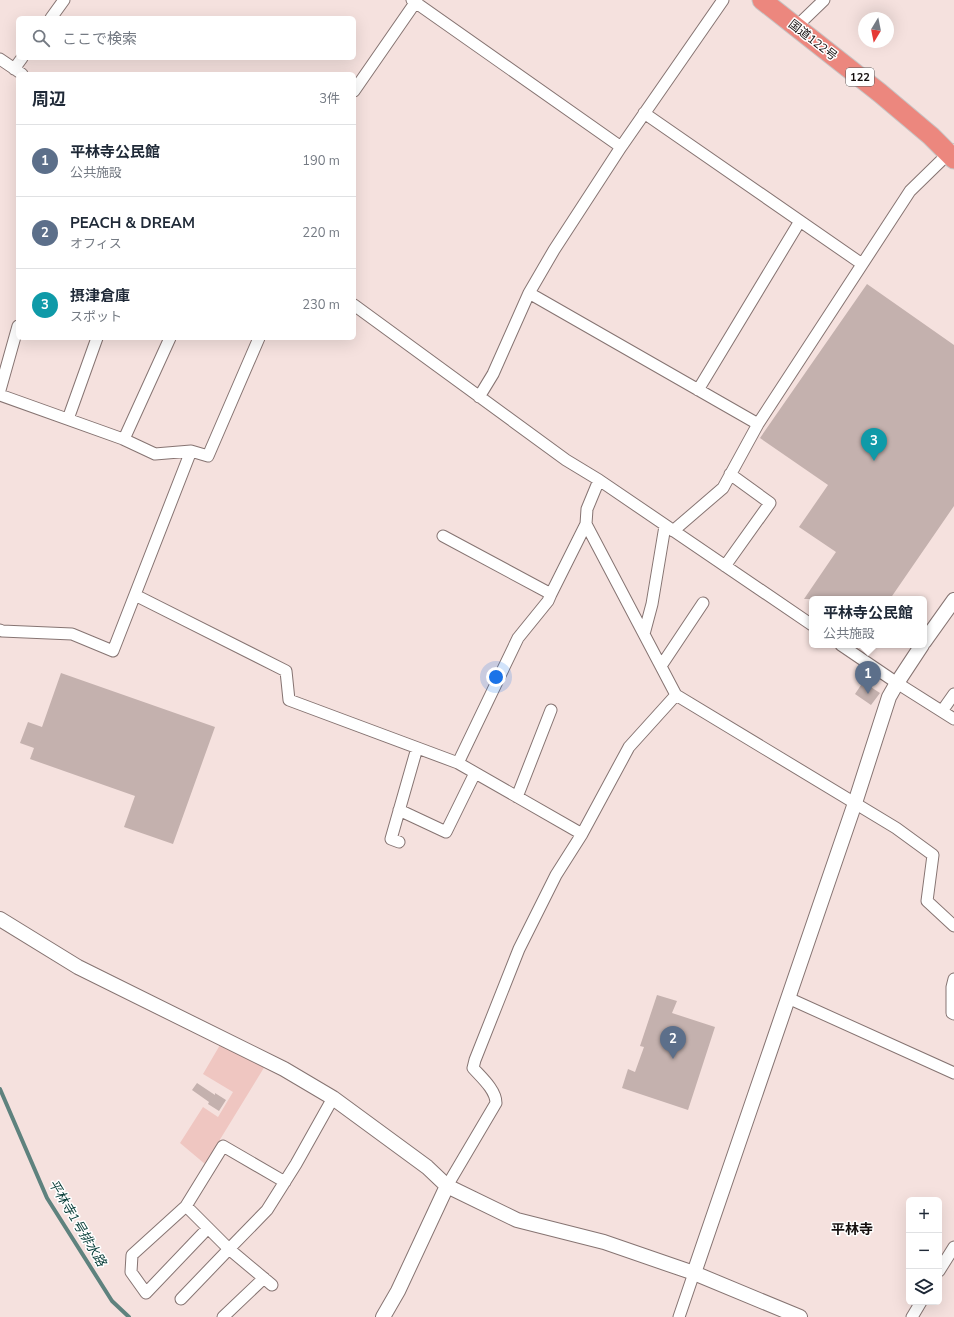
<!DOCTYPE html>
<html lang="ja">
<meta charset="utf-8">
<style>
body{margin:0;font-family:"Nunito Sans","Noto Sans JP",sans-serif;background:#f6f6f7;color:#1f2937}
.controls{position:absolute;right:12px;bottom:12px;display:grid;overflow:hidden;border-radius:6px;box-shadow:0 4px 16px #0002}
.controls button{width:36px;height:36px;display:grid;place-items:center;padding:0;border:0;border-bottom:1px solid #e0e1e3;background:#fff;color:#1f2937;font:20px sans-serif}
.compass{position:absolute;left:858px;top:12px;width:36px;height:36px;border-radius:50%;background:#fff;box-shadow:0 4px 16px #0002;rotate:190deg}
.you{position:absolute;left:496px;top:677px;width:14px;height:14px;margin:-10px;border:3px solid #fff;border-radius:50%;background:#1a73e8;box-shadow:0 0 0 6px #1a73e833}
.badge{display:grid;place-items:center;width:26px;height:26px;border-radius:50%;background:#246e67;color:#fff;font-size:13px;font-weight:700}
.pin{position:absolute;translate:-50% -33px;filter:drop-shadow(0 1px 2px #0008)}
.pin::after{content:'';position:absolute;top:21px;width:14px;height:12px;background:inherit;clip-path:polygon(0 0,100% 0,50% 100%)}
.popup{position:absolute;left:809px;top:596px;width:118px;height:52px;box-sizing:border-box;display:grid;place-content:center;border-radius:6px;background:#fff;filter:drop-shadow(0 1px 3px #0005);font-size:13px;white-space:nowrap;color:#747a83}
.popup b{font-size:15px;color:#1f2937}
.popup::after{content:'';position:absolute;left:50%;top:100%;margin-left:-8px;border:8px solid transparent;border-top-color:#fff}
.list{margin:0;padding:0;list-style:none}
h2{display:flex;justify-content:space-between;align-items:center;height:52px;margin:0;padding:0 16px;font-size:17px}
h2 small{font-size:13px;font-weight:400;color:#747a83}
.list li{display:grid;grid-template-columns:26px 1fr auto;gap:12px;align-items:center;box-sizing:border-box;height:72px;padding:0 16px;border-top:1px solid #e0e1e3}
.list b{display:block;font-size:15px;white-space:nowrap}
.list p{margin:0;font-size:13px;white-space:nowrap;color:#747a83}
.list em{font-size:13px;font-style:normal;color:#747a83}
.icon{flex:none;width:22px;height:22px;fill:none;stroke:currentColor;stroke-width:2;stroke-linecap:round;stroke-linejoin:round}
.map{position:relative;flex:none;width:954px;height:1317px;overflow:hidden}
.search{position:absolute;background:#fff;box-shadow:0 4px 16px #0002;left:16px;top:16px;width:340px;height:44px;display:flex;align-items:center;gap:10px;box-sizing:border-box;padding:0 14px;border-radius:6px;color:#747a83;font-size:15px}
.panel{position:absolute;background:#fff;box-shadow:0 4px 16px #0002;left:16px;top:72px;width:340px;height:268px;border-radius:6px}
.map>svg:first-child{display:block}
.green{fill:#efc6c1}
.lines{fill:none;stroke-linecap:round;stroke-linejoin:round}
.stream{stroke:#5e827e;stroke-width:4}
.building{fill:#c4b1ae}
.minor-casing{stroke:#867472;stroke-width:13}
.tertiary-casing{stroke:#867472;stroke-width:16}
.trunk-casing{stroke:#c7c5c5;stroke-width:21}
.minor{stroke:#fff;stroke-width:11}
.tertiary{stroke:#fff;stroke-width:14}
.trunk{stroke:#ec877e;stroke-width:19}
.labels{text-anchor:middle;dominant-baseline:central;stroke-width:3;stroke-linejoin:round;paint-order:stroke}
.shield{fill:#fff;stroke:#5b5756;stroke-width:1}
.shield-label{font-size:11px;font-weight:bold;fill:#150f0e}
.street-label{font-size:12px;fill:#150f0e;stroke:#fff}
.water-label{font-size:13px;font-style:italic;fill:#0d413c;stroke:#fff}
.quarter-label{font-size:14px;font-weight:bold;fill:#150f0e;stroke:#fff}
</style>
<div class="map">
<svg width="954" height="1317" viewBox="0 0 954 1317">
<rect width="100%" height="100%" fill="#f5e1de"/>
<path class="green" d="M220,1045L265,1066L205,1164L180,1143L203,1107L218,1117L233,1092L203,1074Z"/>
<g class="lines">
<path class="stream" d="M0,1089L47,1198L112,1301L129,1317"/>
</g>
<path class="building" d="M867,284L954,345V506L890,599H804L836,552L799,527L828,485L760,438Z
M61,673L215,727L173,844L124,827L135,796L30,759L34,748L20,743L28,722L42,727Z
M863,682L880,693L871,705L855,694Z
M657,995L677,1001L672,1013L715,1027L688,1110L622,1088L628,1069L635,1072L644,1047L640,1046Z
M197,1083L215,1095V1093L226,1100L219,1111L208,1104L209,1102L192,1090Z"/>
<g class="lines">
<defs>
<path id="minor" d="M412,0L621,147
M51,18L64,0
M796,27L824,0
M0,59L22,74
M14,69L22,58
M354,91L417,0
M644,113L862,264
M529,293L758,424
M354,305L566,460L599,480L812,625
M0,390L18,326
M698,390L800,221
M0,395L123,439L155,454L191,451L208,456L259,338
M479,397L493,374L529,293L554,250L621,147L723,0
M68,419L97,338
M124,439L170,338
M586,524L676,695L896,828L933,855L927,901L954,926
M673,531L723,488L758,424L910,191L952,150
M443,536L551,594
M725,566L770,503L730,474
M135,595L286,671L289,700L458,763L582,834
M0,630L2,631L72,634L113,651L191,451
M644,634L652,604L665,526
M841,645L897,683L954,719
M661,666L703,603
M942,711L954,694
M458,763L518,638L548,601L551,594L586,524L587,509L599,480
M517,797L551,710
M399,810L446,832L475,773
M399,842L391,839L417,748
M954,979L952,987V1013L954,1014
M788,998L954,1073
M447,1186L496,1103C496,1090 481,1077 473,1068L475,1060L519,949L556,875L582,834L629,747L676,695
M186,1206L132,1255L131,1272L146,1293L208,1228
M939,1271L954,1247
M272,1285L229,1249L267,1210L296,1164L333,1098
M181,1299L229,1249L186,1206L223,1146L285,1182
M223,1317L264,1278
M679,1317L694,1273
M912,1317L921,1302"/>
<path id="tertiary" d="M924,642L954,600
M0,919L78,967L284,1069L333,1098L427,1167L447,1186L517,1220L604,1242L694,1273L800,1317
M694,1273L855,803L889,697L897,683L922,645
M383,1317L398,1291L447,1186"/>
<path id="trunk" d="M762,0L880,93L931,136L954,159"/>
</defs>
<use href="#minor" class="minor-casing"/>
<use href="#tertiary" class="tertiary-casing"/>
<use href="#trunk" class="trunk-casing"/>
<use href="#minor" class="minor"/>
<use href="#tertiary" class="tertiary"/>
<use href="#trunk" class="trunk"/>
</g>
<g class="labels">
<rect class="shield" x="846" y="68" width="28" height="18" rx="3"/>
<g class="shield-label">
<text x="860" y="77">122</text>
</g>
<g class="street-label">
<text transform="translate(813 40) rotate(38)">国道122号</text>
</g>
<g class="water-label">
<text transform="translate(77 1223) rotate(59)">平林寺1号排水路</text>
</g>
<g class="quarter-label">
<text x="852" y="1229">平林寺</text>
</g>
</g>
</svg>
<div class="controls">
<button>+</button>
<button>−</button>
<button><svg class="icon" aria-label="layers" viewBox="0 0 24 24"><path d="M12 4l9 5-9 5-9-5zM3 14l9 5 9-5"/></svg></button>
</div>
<svg class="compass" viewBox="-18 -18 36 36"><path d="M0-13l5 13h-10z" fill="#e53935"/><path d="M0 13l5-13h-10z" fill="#747a83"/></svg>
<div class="you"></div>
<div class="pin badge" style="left:868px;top:694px;background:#5c6f8a">1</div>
<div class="popup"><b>平林寺公民館</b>公共施設</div>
<div class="pin badge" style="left:673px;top:1059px;background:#5c6f8a">2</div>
<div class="pin badge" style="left:874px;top:461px;background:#0f9aa8">3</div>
<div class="search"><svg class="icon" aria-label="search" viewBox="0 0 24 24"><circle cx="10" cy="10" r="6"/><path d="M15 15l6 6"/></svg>ここで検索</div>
<section class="panel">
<h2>周辺<small>3件</small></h2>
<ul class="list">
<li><span class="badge" style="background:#5c6f8a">1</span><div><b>平林寺公民館</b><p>公共施設</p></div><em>190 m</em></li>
<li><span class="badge" style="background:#5c6f8a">2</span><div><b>PEACH &amp; DREAM</b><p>オフィス</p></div><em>220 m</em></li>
<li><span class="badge" style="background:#0f9aa8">3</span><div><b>摂津倉庫</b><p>スポット</p></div><em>230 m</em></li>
</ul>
</section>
</div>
